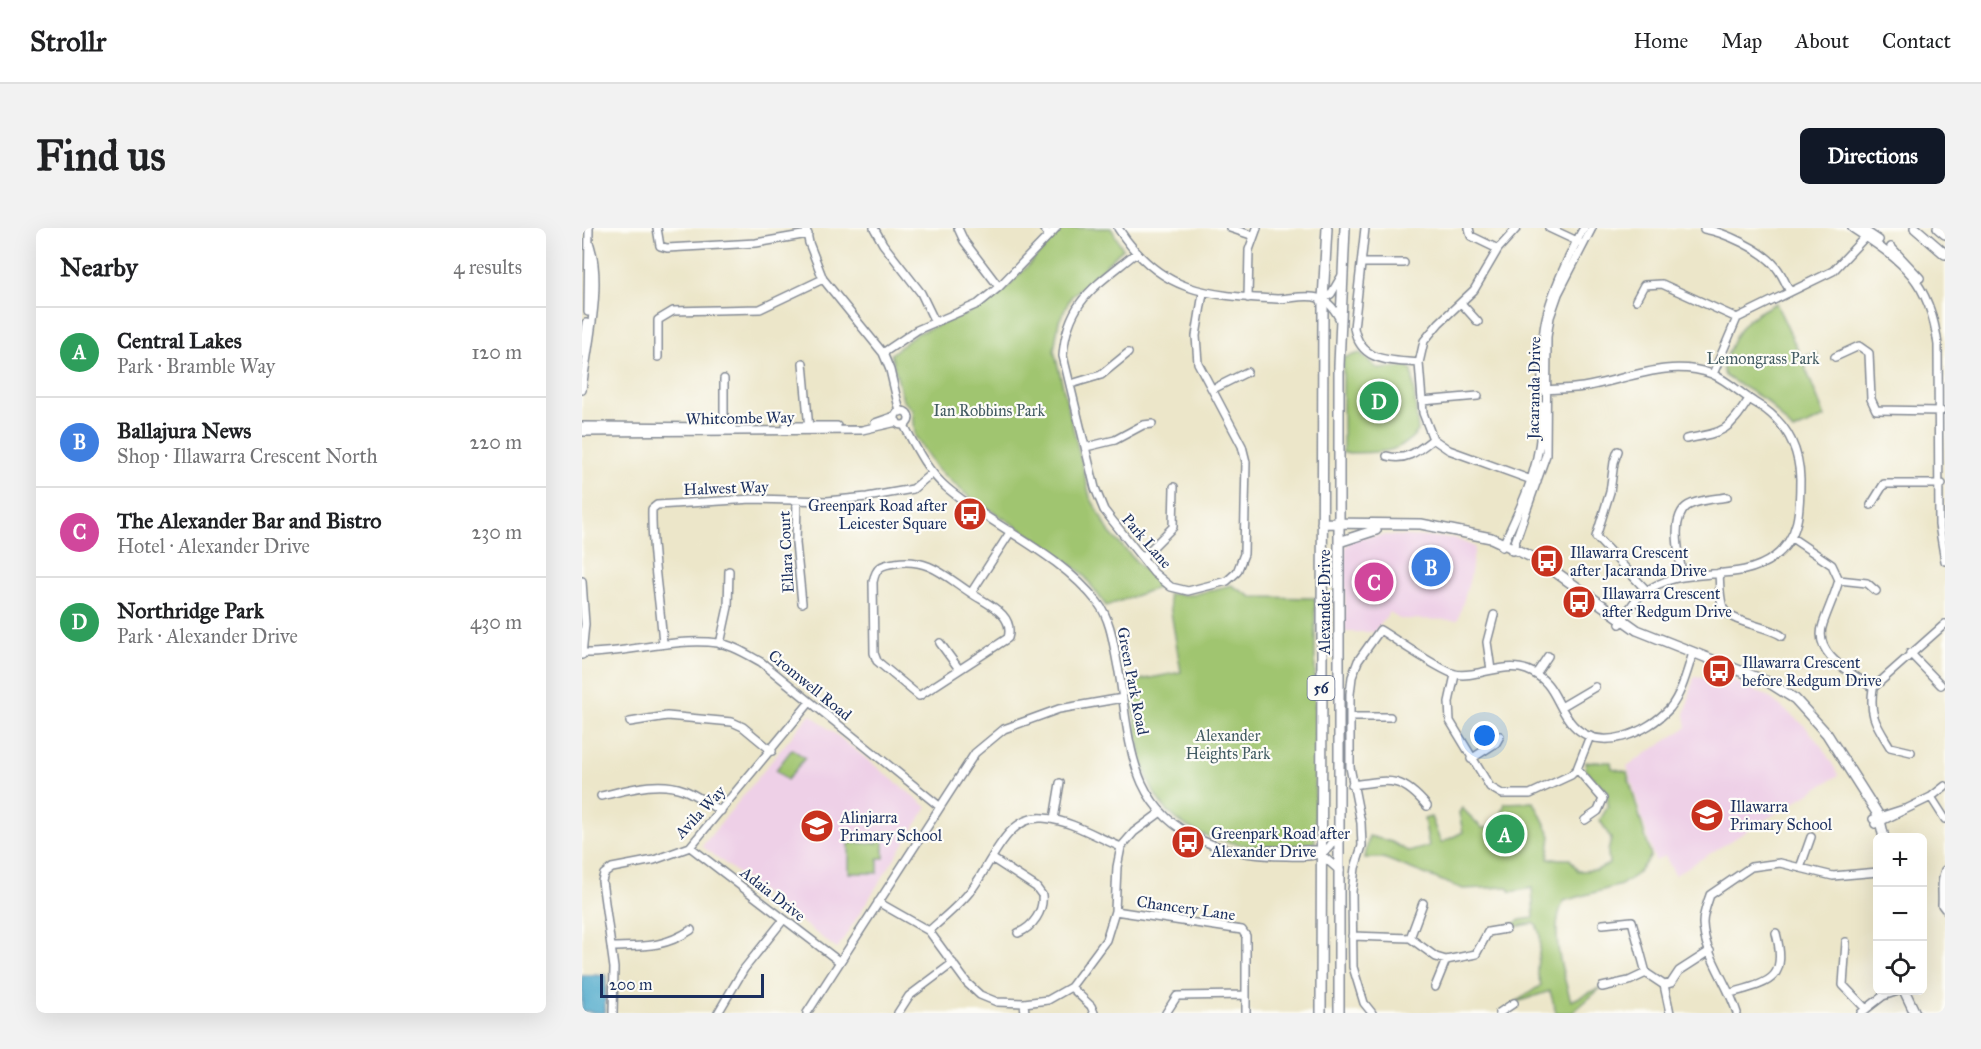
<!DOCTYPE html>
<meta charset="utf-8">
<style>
body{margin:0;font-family:"IM FELL Great Primer",serif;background:#f2f2f2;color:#202124}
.controls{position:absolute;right:18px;bottom:18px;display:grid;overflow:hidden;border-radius:9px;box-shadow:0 6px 24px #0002}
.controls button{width:54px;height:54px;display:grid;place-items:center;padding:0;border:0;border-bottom:2px solid #e0e0e0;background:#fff;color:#202124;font:30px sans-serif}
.scale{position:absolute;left:18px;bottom:15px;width:164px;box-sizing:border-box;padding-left:6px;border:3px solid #1b2f5e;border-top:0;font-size:16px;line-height:21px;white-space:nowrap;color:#1b2f5e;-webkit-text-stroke:4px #fdfcf7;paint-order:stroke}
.you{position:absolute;left:903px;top:508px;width:21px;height:21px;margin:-15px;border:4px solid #fff;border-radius:50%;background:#1a73e8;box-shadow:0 0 0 9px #1a73e833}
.badge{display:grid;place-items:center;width:39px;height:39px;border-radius:50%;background:#111827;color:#fff;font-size:20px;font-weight:700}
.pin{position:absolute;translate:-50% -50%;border:3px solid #fff;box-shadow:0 2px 6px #0006}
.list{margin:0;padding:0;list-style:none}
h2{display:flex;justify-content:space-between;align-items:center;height:78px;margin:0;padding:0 24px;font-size:26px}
h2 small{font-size:20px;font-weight:400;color:#757577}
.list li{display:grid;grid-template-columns:39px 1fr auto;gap:18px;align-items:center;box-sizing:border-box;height:90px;padding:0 24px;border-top:2px solid #e0e0e0}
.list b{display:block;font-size:22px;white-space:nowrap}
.list p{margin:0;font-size:20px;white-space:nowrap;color:#757577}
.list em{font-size:20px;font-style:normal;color:#757577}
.icon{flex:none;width:33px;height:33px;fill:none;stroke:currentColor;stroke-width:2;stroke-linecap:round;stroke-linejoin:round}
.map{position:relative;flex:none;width:1363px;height:785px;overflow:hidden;border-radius:9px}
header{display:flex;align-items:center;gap:36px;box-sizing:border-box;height:84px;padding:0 30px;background:#fff;border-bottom:2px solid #e0e0e0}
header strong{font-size:28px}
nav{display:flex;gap:33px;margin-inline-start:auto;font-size:21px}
.intro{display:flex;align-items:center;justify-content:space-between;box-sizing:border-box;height:144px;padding:0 36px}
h1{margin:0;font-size:42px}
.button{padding:15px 27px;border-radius:9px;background:#111827;color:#fff;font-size:21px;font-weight:700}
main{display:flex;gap:36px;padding:0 36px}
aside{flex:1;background:#fff;border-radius:9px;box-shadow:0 6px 24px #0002}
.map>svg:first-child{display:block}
.built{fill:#eed0e7}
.green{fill:#a0c56f;stroke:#5e7a66;stroke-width:1.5}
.water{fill:#4ca8ca;stroke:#346c94;stroke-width:1.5}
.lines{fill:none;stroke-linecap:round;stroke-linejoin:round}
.minor-casing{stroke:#848a94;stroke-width:10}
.major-casing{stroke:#848a94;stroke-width:12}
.minor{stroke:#fff;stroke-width:7}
.major{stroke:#fff;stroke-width:9}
.labels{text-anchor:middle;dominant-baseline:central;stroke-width:4.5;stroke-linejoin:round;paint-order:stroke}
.shield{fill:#fdfcf7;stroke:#5f6c8c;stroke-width:1.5}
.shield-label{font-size:15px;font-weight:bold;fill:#1b2f5e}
.park-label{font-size:16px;fill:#435c63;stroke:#fdfcf7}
.street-label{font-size:16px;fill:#1b2f5e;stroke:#fdfcf7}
.poi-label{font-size:16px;fill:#1b2f5e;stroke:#fdfcf7;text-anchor:start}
</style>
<header>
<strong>Strollr</strong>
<nav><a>Home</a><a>Map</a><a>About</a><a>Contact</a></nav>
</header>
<div class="intro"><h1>Find us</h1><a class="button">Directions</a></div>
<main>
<aside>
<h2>Nearby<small>4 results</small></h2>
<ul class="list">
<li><span class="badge" style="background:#2e9e5b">A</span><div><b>Central Lakes</b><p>Park · Bramble Way</p></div><em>120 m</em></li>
<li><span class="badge" style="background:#3f7fe0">B</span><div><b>Ballajura News</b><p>Shop · Illawarra Crescent North</p></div><em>220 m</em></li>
<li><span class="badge" style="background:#d1479c">C</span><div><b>The Alexander Bar and Bistro</b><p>Hotel · Alexander Drive</p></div><em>230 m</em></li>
<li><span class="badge" style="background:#2e9e5b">D</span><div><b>Northridge Park</b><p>Park · Alexander Drive</p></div><em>430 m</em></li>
</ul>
</aside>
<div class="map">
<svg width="1363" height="785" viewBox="0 0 1363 785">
<rect width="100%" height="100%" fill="#fdfcf7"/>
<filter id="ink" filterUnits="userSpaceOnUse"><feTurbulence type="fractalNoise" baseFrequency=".0167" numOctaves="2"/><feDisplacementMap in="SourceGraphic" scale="12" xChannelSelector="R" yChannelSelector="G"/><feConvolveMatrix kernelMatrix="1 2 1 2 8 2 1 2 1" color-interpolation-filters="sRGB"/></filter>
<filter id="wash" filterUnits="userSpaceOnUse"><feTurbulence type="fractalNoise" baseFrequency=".008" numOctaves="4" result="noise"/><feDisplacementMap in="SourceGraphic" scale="24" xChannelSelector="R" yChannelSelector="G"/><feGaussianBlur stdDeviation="1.35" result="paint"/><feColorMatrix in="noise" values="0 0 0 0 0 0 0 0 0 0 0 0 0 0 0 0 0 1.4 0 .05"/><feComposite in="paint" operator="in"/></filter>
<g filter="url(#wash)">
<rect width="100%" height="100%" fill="#ece6c9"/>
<path class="built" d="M804,307L872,310L893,319L888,350L876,392L817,391L808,384L792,404H763V319L772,310Z
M1112,449L1151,452L1187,469L1223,498L1240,519L1257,547L1093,647L1083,628L1073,633L1045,538L1105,499L1103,487Z
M228,486L345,579L255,721L120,618Z"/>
<path class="green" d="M481,0H529L541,21L489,69L477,93L472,122L508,269L528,305L578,359L524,378L501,346L466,318L386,268L354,240L333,208L331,182L321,172L309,126L336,105L387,85L425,60Z
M1194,75L1219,129L1235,125L1236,128L1223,139L1243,189L1211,203L1185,173L1143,148C1139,139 1142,133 1146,125C1158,94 1165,90 1194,75Z
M778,125L796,141L825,139L830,142L836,203C815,229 792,224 761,225V130Z
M649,357L670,369L733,370V615C667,625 583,617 562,540C554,512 553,482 548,454L599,444L586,366L610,367Z
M210,521L223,530L205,552L194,542Z
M1004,534H1029L1030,540L1045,544L1069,628L1055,646L1039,657L982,673C966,700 981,746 989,773L1020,759L990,785H974L968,763L932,775L959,757C958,752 955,747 955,742C955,728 964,707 952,695L924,701L938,692L952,690L950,660L929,664L926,659L881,661L801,630H783L787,608L810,614L827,624L847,618L842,591L849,589L859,615L881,604L877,585L880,580L900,600L916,599L923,575L952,574L969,608L966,631H988L996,643L1015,642L1027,636L1026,624L1029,611L1018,592L1026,578L1025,563L1003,542Z
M296,608H302V630H296V645H267V615H296Z"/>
<path class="water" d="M0,747H24L23,785L0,783Z"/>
</g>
<g filter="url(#ink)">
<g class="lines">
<defs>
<path id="minor" d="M75,0L78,18L85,20L174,15L226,6
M224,0L227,15L241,51L301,125L308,142L318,184
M292,0L301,16L339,65L353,94
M376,0L382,13L417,59
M461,0L467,7
M536,0C577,64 624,68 695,71C707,71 725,66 736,70C748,74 753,82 758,92
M648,0L672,8
M783,0L772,100C779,135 808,132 837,135
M887,0L889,8L916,21
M935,0L916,21L892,62L857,95L842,113L837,135L841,185L851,211L867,222L955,254
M967,0L997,14
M1270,0C1321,33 1348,53 1356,117L1357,297L1363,333
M1279,0L1297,12
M1122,1C1142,4 1181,22 1194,39C1200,46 1204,56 1208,64
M1309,19L1338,50
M554,25C514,58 485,72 481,128L513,260L522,282L572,345L589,359L606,363L645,353L655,344L662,326L664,234L660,218L616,135L614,108L621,65
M780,35H822
M666,70L667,22L675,0
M1054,72L1062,57L1080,56L1155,90
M739,73L749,66L759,49
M879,75L896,94
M6,84L7,0
M0,125L4,95
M301,125L335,102L396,76L417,59L474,0
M76,129V92L91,83L178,81L241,51
M1253,129L1277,118L1287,125L1289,171L1294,182L1359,183
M221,135L227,201
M1131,146L1155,90L1251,43L1285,7
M142,151V202
M489,156L519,147L546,125
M960,160C959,102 961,86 985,33C991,22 995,11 1002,0
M631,161L665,144
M0,162C5,119 21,57 8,17
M960,162C973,161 988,161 1001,159C1044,152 1086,130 1130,146C1145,152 1158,165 1172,174C1202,191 1217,216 1218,251C1218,281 1218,310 1192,329C1153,358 1101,333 1059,367C1050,374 1044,387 1038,396
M840,173L896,168
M313 190a7 7 0 1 1 14 0a7 7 0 1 1-14 0Z
M293,195L313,188
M322,197C334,220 345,243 365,260C414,301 476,324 516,375C530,393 532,422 537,444C543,480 545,521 560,555C586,612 648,628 705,628C727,629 749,630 754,604
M0,198L150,199
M204,198H255
M0,204L280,202L315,194
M1104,211C1142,204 1146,204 1167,171
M504,219L533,212L561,197L570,196
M1036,223L1032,234L1028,264L1014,309L1065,363
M805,228C824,234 837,222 851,211
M215,272L214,315L220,375
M1289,277L1302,256H1360
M1210,310L1250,337L1257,352C1253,367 1246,381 1241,396C1230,427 1270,445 1291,460L1363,396
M920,319C944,269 961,234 960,177
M930,323L964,227L965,109L968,89L976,66L1010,0
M561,329L591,299L592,259
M1137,345C1138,356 1137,375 1143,383C1151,395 1186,398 1200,408
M1100,347C1098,329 1088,292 1104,279C1113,272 1134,271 1145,269
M1257,352L1285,355L1294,363
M0,353L3,396L0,427
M389,365C405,376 433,386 426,410L337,468L295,433L292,425L291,354C294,339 299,337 313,335C345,329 363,348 389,365L429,303
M358,415L377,441
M81,416C78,371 69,327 70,281L75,277L170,271L245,273L285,269L331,261L350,245
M138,416L146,379L147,343
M0,425C46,426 91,409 136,415C151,417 166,427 179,434L357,578
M1328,425L1359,457
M909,442L905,414L912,387
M954,446L966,428
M873,447L867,474L868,493L908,559L920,566H948L989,547L995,541L1008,508
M1291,460C1287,488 1294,496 1308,519L1329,524
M979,479L1013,459
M768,489H808
M48,494L85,488L150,494L161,499L190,523
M889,531L914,515L918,508
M995,541L1021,571L1016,583L1003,592
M770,557C807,552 819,547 845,578
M19,568C45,562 76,552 102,562C115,567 127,577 139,583
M1349,569L1363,591
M472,591L478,555
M1291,591L1322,581
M1293,596L1349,569L1363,558
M108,619L258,734
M676,626L685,622H734L758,643
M411,631L454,659L460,667C462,683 451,699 436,705
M1218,640L1229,609
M1363,642C1358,654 1361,665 1360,677L1363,681
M296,674L347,703L385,755L398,767L415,774L442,775L466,772L489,759L524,712L533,683L535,639L539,619L552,604L579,584
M533,683L660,702L664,708V785
M1021,696L1050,693L1064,745L1082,757
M347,703C361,690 378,677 390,661C409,637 424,587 461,590C488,592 515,609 539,619
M770,708L828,710L854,729L864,732L894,726L906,704L924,701
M828,710L841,675
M1264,714L1261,757L1283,780
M30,719C62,718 81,720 109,702
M489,759L509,778L512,785
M853,759L864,732
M1020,759L1047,753L1064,745
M1149,765C1188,754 1206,752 1194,705
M442,775L443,785
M31,785L32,740L20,653L22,646L30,640L72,632L108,619L228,474
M136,785L162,741L202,691
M225,785L393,525L422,501L477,481L541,470
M316,785L327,768L371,735
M584,785L595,768L664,767
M790,785L782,775L771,739L770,663L773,640L780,618L779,595L768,539V466L770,449L776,433L798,402C813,411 859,443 873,446C892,451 922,433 945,442C975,454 972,476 991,497C1018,526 1065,505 1088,480C1100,465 1105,443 1111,425
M917,785L932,775
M1088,785L1082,757L1089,755L1097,743L1128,723
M1155,785C1146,755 1122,727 1121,695C1121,686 1125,676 1128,667L1169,639L1198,635L1251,648L1296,644
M1279,785L1301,768L1319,762"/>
<path id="major" d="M1333,0L1363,26
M1356,0L1363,6
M740,295L839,296L909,310L958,333L1055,402L1186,454L1213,471L1245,506L1297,588L1302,610
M757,314L794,302
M1322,762L1333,785
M739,785L741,72L745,0
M757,785V137L763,0"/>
</defs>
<use href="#minor" class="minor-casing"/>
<use href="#major" class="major-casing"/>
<use href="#minor" class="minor"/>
<use href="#major" class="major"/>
</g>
</g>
<defs>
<symbol id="bus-disc" viewBox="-11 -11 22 22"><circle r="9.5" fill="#c8321e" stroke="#fdfcf7"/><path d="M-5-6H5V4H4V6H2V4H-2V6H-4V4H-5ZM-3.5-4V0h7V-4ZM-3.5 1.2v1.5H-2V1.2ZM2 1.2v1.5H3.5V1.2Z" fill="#fff"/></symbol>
<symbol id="school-disc" viewBox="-11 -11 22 22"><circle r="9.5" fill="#c8321e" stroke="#fdfcf7"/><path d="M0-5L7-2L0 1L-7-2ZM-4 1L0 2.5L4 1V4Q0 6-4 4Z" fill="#fff"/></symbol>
</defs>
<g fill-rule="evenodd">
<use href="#bus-disc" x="369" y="267" width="38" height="38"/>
<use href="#bus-disc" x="946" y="314" width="38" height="38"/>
<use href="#bus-disc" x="978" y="355" width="38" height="38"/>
<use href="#bus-disc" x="1118" y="424" width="38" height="38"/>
<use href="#school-disc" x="1106" y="568" width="38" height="38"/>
<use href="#school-disc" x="216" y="579" width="38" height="38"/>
<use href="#bus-disc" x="587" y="595" width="38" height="38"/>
</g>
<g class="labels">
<rect class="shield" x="725.5" y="448" width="27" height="24" rx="4.5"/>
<g class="shield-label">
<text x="739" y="460">56</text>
</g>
<g class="park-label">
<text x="1181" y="130">Lemongrass Park</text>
<text x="407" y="182">Ian Robbins Park</text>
<text x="646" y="507">Alexander<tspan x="646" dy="18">Heights Park</tspan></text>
</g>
<g class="street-label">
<text transform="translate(952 160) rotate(-89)">Jacaranda Drive</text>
<text transform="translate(158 190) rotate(-1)">Whitcombe Way</text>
<text transform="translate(144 260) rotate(-2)">Halwest Way</text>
<text transform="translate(565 313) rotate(49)">Park Lane</text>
<text transform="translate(204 324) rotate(-93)">Ellara Court</text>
<text transform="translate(742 374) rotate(-90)">Alexander Drive</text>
<text transform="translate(551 453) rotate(79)">Green Park Road</text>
<text transform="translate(228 457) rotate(39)">Cromwell Road</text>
<text transform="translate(118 584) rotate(-47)">Avila Way</text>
<text transform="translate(191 666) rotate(38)">Adaia Drive</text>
<text transform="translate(604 680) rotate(8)">Chancery Lane</text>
</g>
<g class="poi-label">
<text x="365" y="277" text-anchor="end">Greenpark Road after<tspan x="365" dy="18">Leicester Square</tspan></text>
<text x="988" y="324">Illawarra Crescent<tspan x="988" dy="18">after Jacaranda Drive</tspan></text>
<text x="1020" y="365">Illawarra Crescent<tspan x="1020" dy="18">after Redgum Drive</tspan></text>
<text x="1160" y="434">Illawarra Crescent<tspan x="1160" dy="18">before Redgum Drive</tspan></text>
<text x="1148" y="578">Illawarra<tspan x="1148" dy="18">Primary School</tspan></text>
<text x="258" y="589">Alinjarra<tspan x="258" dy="18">Primary School</tspan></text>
<text x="629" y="605">Greenpark Road after<tspan x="629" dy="18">Alexander Drive</tspan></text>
</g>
</g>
</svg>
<div class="controls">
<button>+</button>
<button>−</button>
<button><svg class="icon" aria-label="locate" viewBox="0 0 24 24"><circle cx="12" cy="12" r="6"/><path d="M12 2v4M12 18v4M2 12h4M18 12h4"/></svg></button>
</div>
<div class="scale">200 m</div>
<div class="you"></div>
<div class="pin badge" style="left:923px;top:606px;background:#2e9e5b">A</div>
<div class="pin badge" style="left:849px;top:339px;background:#3f7fe0">B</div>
<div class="pin badge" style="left:792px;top:354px;background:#d1479c">C</div>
<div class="pin badge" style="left:797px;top:173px;background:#2e9e5b">D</div>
</div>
</main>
